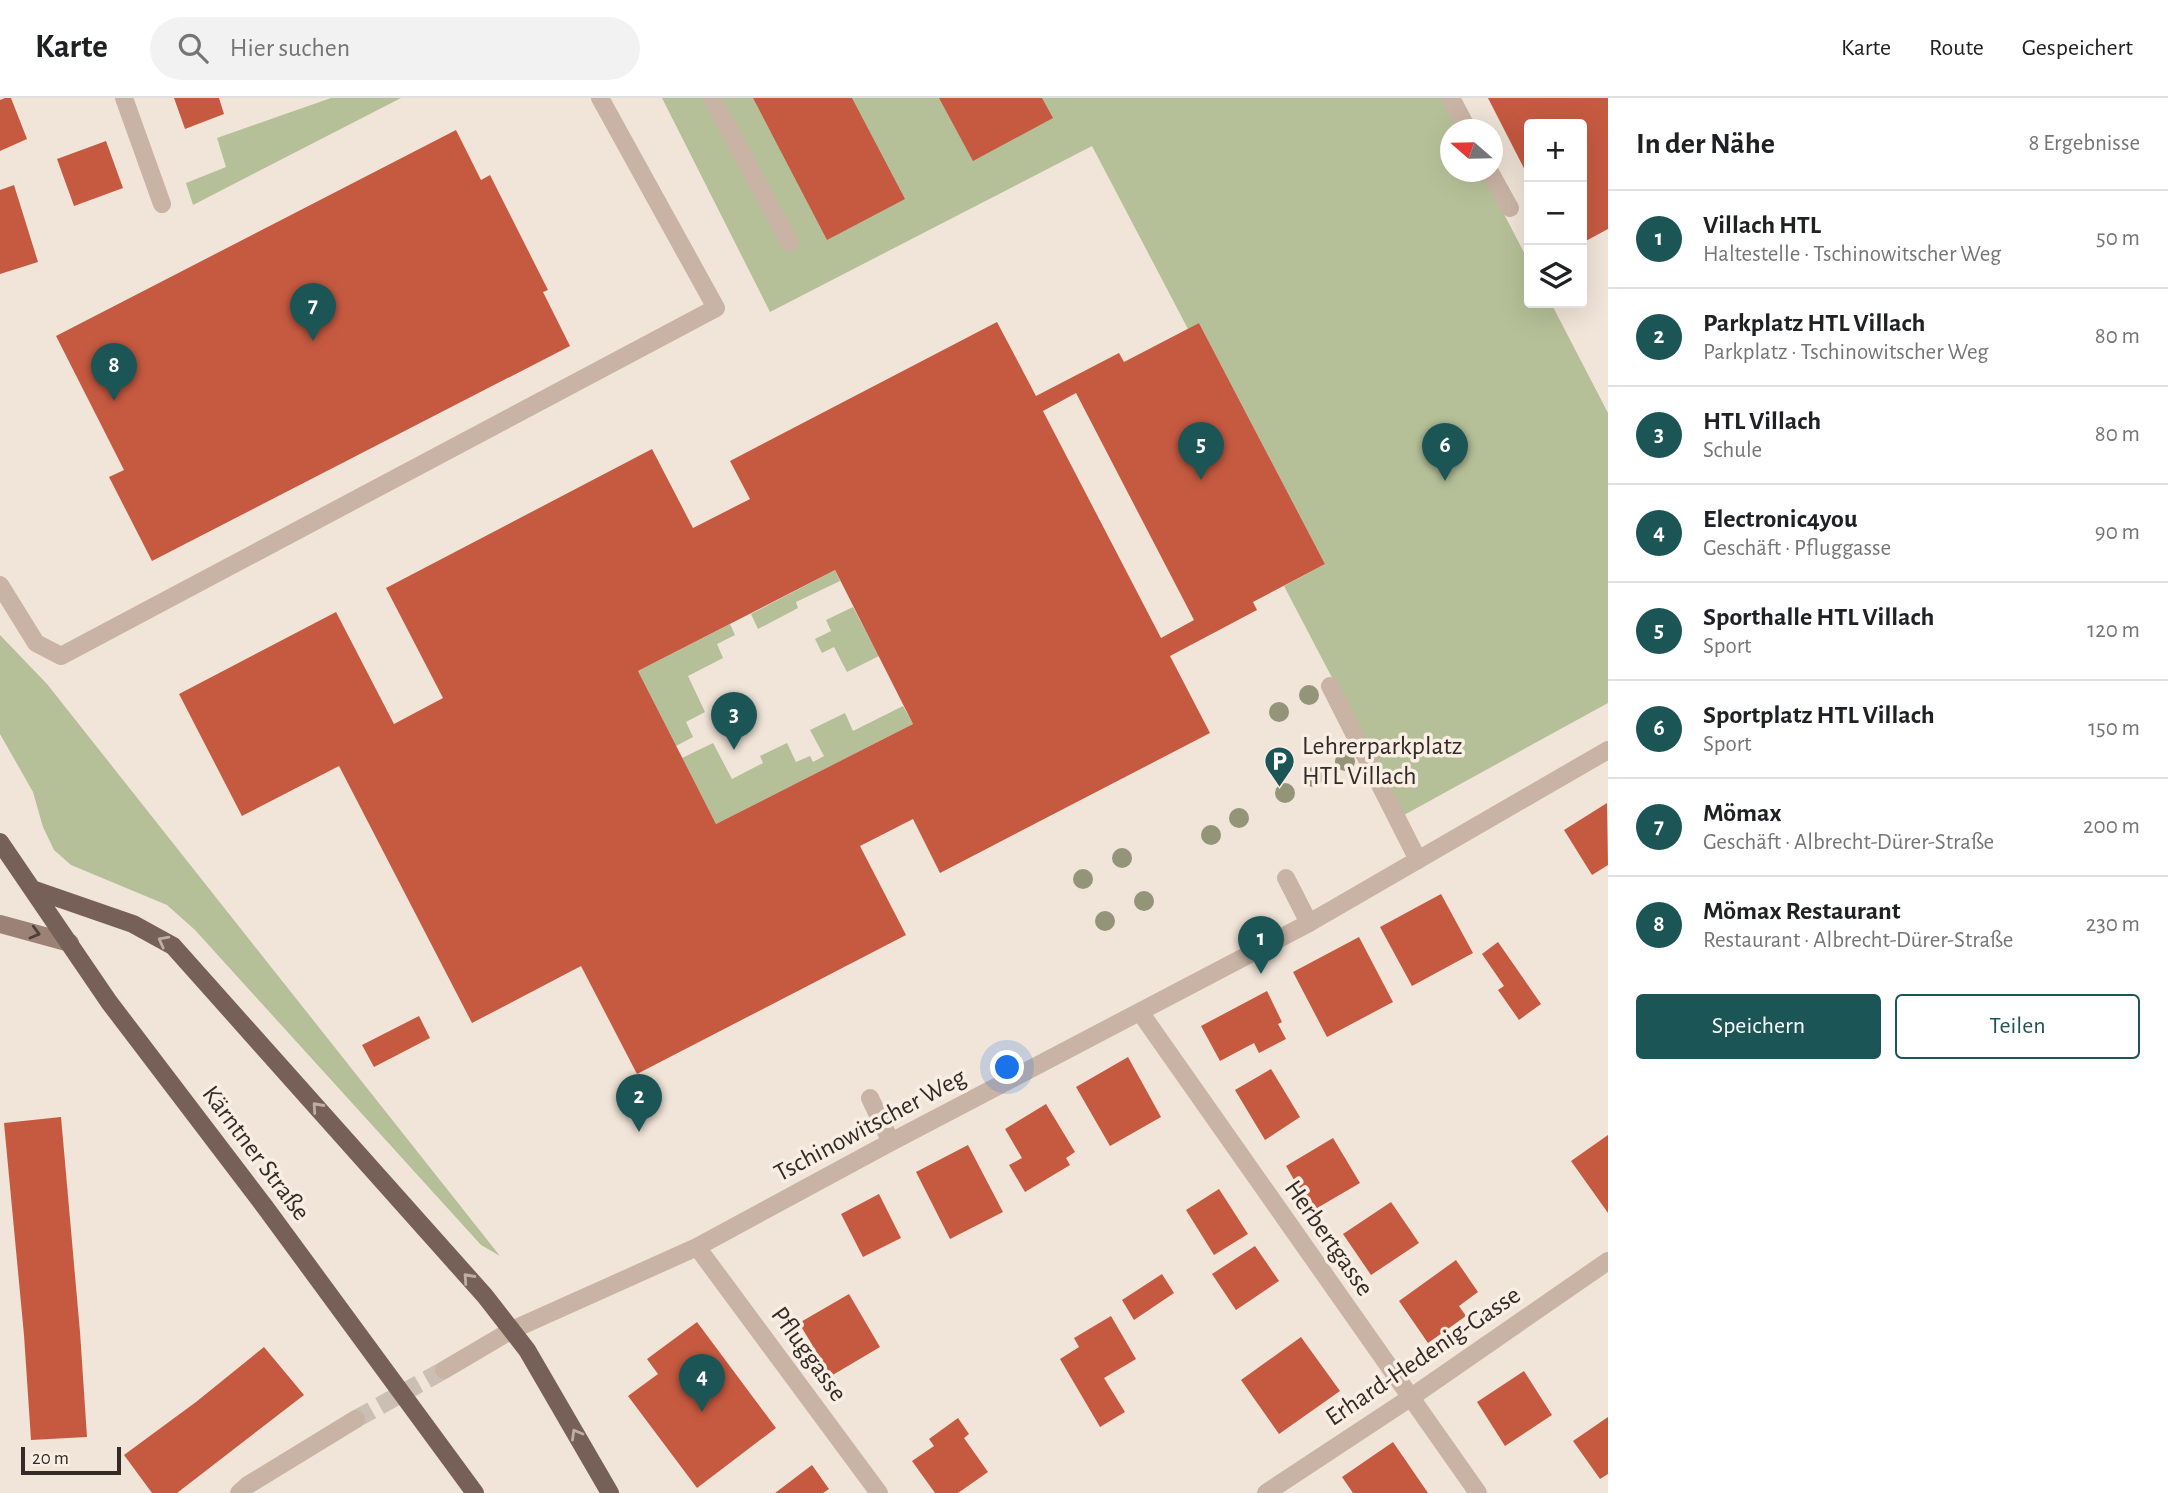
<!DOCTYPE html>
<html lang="de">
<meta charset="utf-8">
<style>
body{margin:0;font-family:"Alegreya Sans",sans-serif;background:#f2f2f2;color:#202124}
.controls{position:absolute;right:21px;top:21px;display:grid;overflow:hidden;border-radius:7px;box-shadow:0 7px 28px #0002}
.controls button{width:63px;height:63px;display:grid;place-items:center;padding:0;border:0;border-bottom:2px solid #e0e0e0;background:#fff;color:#202124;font:35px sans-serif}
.compass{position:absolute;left:1440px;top:21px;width:63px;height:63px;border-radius:50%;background:#fff;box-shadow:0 7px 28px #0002;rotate:290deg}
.scale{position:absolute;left:21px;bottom:18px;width:100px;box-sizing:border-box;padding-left:7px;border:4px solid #342a26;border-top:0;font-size:19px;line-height:24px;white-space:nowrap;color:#342a26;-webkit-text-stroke:5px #f9eee4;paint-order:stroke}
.you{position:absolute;left:1008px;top:970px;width:24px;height:24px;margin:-18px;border:5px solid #fff;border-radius:50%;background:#1a73e8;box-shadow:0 0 0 10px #1a73e833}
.badge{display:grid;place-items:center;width:46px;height:46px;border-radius:50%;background:#1c5555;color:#fff;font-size:23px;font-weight:700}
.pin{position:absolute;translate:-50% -58px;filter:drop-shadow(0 2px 4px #0008)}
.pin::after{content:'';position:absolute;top:37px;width:24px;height:21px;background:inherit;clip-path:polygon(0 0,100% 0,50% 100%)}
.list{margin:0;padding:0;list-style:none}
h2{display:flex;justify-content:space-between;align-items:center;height:91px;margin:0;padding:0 28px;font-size:30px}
h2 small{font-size:23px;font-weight:400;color:#757577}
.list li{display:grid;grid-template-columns:46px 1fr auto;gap:21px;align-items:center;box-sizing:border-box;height:98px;padding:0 28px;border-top:2px solid #e0e0e0}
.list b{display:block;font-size:26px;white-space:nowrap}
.list p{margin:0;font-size:23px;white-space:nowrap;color:#757577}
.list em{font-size:23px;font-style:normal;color:#757577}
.actions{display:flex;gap:14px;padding:21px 28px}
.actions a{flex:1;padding:16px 0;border:2px solid #1c5555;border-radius:7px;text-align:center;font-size:24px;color:#1c5555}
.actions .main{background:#1c5555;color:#fff}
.icon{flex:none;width:38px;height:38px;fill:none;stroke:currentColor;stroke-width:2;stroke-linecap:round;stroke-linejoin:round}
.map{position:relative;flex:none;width:1608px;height:1395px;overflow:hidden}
header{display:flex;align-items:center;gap:42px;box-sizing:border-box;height:98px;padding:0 35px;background:#fff;border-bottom:2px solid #e0e0e0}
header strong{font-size:33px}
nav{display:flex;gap:38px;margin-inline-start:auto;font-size:24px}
.search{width:490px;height:63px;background:#f2f2f2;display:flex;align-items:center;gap:18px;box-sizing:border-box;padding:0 24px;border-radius:38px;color:#757577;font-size:26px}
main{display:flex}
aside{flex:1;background:#fff}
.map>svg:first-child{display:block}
.green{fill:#b5c098}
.building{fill:#c65a41;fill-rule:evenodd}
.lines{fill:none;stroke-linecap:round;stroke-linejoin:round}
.street-tunnel{stroke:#cbbfb4;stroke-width:18;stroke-dasharray:18 9;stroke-linecap:butt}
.lane{stroke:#c9b3a4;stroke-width:18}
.street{stroke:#c9b3a4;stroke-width:18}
.secondary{stroke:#9c8276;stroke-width:18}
.primary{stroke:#766057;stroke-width:18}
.tree{fill:#939478}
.oneway{stroke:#4e403a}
.oneway2{stroke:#beaea5}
.labels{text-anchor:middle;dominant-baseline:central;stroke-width:7;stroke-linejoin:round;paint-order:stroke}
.poi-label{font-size:26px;fill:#342a26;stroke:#f9eee4;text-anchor:start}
.street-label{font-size:26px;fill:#342a26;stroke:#f9eee4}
</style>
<header>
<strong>Karte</strong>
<div class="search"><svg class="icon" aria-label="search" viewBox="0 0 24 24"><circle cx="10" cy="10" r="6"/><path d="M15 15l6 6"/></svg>Hier suchen</div>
<nav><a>Karte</a><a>Route</a><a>Gespeichert</a></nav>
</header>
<main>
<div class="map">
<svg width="1608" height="1395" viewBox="0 0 1608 1395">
<rect width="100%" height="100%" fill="#f1e4d8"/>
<path class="green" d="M331,0H401L193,107L186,85L226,69L217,40Z
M662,0H1443L1460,31L1450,32V74H1482L1529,164V205H1551L1608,315V605L1404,717L1284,488L1325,466L1199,225L1188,231L1092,48L770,214Z
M835,472L840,483L796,504L798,510L758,531L751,516Z
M853,509L879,558L847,574L834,549L822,555L815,541L831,533L826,522Z
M730,526L735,537L717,546L723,560L688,578L705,614L686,624L693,639L676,648L638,573Z
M0,537L47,586L500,1158L481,1147L195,832L167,807L71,767L54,752L43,729L33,694L0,636Z
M903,608L913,626L716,726L682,660L713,645L732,681L763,665L760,658L787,645L796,664L810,658L813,664L824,658L810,632L845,615L853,633Z"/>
<path class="building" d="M5,0H11L27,41L0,53V2Z
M174,0H219L224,16L185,31Z
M753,0H852L905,101L827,142Z
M939,0H1042L1053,20L973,63Z
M1488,0H1608V131L1582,145V26H1529V80Z
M456,32L481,82L490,77L548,192L543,194L570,248L152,463L109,379L124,372L56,238Z
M106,43L123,90L74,108L57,61Z
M14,87L38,164L0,176V92Z
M997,224L1036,298L1119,255L1124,264L1199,225L1325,466L1253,504L1257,512L1170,558L1210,635L940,775L913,721L860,748L906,837L637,976L581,868L472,925L339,668L242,718L179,596L336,514L394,626L443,600L386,490L652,351L693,430L750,401L730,363ZM1076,295L1194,522L1161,540L1043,313ZM835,472L913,626L716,726L638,573Z
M1607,705L1608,767L1592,777L1564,732Z
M1441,796L1473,855L1412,888L1380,829Z
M1359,839L1393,904L1327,939L1293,874Z
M1498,844L1541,906L1519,922L1498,892L1504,888L1482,856Z
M1267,893L1282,924L1278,926L1286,941L1259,955L1254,945L1220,963L1201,928Z
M419,918L430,940L374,969L362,947Z
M1128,959L1161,1019L1110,1048L1076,989Z
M1271,971L1300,1019L1265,1042L1235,992Z
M1046,1006L1075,1054L1066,1060L1070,1067L1025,1094L1009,1067L1022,1060L1005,1031Z
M61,1019L80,1234L87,1339L31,1342L24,1237L4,1025Z
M1608,1037V1115L1571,1063Z
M1333,1040L1360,1085L1312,1113L1286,1068Z
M968,1047L1003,1114L950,1141L916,1074Z
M1219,1091L1248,1136L1214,1157L1186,1112Z
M879,1096L901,1140L863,1159L841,1116Z
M1391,1104L1419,1145L1371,1177L1343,1136Z
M1255,1148L1279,1183L1236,1212L1212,1176Z
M1456,1162L1478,1194L1459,1208L1466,1218L1428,1245L1399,1203Z
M1162,1176L1174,1195L1134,1222L1122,1202Z
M849,1196L880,1249L831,1278L799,1225Z
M1111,1218L1136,1261L1104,1280L1125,1314L1100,1329L1060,1261L1079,1249L1074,1240Z
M697,1224L776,1330L697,1390L628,1298L658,1276L647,1261Z
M1301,1239L1340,1293L1279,1336L1241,1282Z
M264,1249L304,1297L177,1395H152L124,1357L196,1304Z
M1524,1273L1552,1317L1505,1348L1477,1304Z
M1608,1319V1376L1600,1381L1573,1343Z
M958,1320L969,1336L964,1340L988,1374L958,1395H935L912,1363L934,1348L929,1341Z
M1393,1344L1428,1395H1353L1342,1379Z
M812,1367L829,1391L823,1395H775Z"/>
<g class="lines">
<path class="street-tunnel" d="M356,1321L444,1272"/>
<path class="lane" d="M712,0L790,145
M1451,0L1468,32
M1490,74L1510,110
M0,487L36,545L61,558L716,210L600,0
M1330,588L1418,762
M1286,780L1309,825
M870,1000L891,1044"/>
<path class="street" d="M124,0L162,106
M1140,914L1478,1395
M697,1149L879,1395
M444,1272L512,1232L697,1149L891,1044L1208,878L1309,825L1608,652
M239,1395L248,1387L356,1321
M1266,1395L1410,1300L1608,1163"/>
<path class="secondary" d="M0,826L70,845"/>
<path class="primary" d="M0,744L109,904L265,1109L475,1395
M32,791L133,826L173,848L485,1198L527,1252L610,1395"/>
</g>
<g class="tree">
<circle cx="1309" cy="597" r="10"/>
<circle cx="1279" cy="614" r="10"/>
<circle cx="1345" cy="663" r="10"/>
<circle cx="1313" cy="679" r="10"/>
<circle cx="1285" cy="695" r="10"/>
<circle cx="1239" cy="720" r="10"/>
<circle cx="1211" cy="737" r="10"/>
<circle cx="1122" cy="760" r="10"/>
<circle cx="1083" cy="781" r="10"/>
<circle cx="1144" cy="803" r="10"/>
<circle cx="1105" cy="823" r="10"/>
</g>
<defs><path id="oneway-chevron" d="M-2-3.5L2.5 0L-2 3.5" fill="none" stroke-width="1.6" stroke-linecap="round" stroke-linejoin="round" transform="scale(1.75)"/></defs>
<use class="oneway" href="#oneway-chevron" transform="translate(35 835) rotate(15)"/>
<g class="oneway2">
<use href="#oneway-chevron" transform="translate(163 843) rotate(-152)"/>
<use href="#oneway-chevron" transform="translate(317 1009) rotate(-132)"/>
<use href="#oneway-chevron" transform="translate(468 1180) rotate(-132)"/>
<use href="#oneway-chevron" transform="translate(576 1336) rotate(-120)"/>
</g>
<defs>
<symbol id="parking-pin" viewBox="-11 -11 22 30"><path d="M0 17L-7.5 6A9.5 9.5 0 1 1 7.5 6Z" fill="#1c5555" stroke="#f9eee4"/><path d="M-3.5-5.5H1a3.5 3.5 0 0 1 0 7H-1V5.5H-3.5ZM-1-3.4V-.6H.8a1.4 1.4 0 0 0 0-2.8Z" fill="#fff"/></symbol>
</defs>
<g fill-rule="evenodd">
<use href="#parking-pin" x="1262" y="646" width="35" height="47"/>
</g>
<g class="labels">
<g class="poi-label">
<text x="1302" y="648">Lehrerparkplatz<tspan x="1302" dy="30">HTL Villach</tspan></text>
</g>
<g class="street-label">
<text transform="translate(870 1027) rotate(-28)">Tschinowitscher Weg</text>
<text transform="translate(256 1055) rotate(53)">Kärntner Straße</text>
<text transform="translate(1329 1140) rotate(55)">Herbertgasse</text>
<text transform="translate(809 1256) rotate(54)">Pfluggasse</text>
<text transform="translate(1423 1258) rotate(-34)">Erhard-Hedenig-Gasse</text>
</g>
</g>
</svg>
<div class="controls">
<button>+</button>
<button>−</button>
<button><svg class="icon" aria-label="layers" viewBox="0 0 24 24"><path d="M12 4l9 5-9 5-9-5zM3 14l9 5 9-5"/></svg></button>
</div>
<svg class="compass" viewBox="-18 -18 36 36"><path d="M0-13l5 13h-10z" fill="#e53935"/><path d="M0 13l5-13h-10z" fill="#757577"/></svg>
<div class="scale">20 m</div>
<div class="you"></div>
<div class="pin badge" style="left:1261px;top:876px">1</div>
<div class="pin badge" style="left:639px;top:1034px">2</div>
<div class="pin badge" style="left:734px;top:652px">3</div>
<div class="pin badge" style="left:702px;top:1314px">4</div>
<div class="pin badge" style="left:1201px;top:382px">5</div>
<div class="pin badge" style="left:1445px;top:383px">6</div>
<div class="pin badge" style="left:313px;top:243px">7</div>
<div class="pin badge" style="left:114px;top:303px">8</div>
</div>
<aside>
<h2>In der Nähe<small>8 Ergebnisse</small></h2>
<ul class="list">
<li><span class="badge">1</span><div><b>Villach HTL</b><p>Haltestelle · Tschinowitscher Weg</p></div><em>50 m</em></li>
<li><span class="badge">2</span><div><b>Parkplatz HTL Villach</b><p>Parkplatz · Tschinowitscher Weg</p></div><em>80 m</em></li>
<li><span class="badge">3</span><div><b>HTL Villach</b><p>Schule</p></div><em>80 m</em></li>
<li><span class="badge">4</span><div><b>Electronic4you</b><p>Geschäft · Pfluggasse</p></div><em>90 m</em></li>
<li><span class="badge">5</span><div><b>Sporthalle HTL Villach</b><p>Sport</p></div><em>120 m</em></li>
<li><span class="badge">6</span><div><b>Sportplatz HTL Villach</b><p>Sport</p></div><em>150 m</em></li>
<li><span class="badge">7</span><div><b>Mömax</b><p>Geschäft · Albrecht-Dürer-Straße</p></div><em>200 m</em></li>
<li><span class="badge">8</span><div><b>Mömax Restaurant</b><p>Restaurant · Albrecht-Dürer-Straße</p></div><em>230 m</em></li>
</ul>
<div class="actions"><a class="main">Speichern</a><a>Teilen</a></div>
</aside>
</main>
